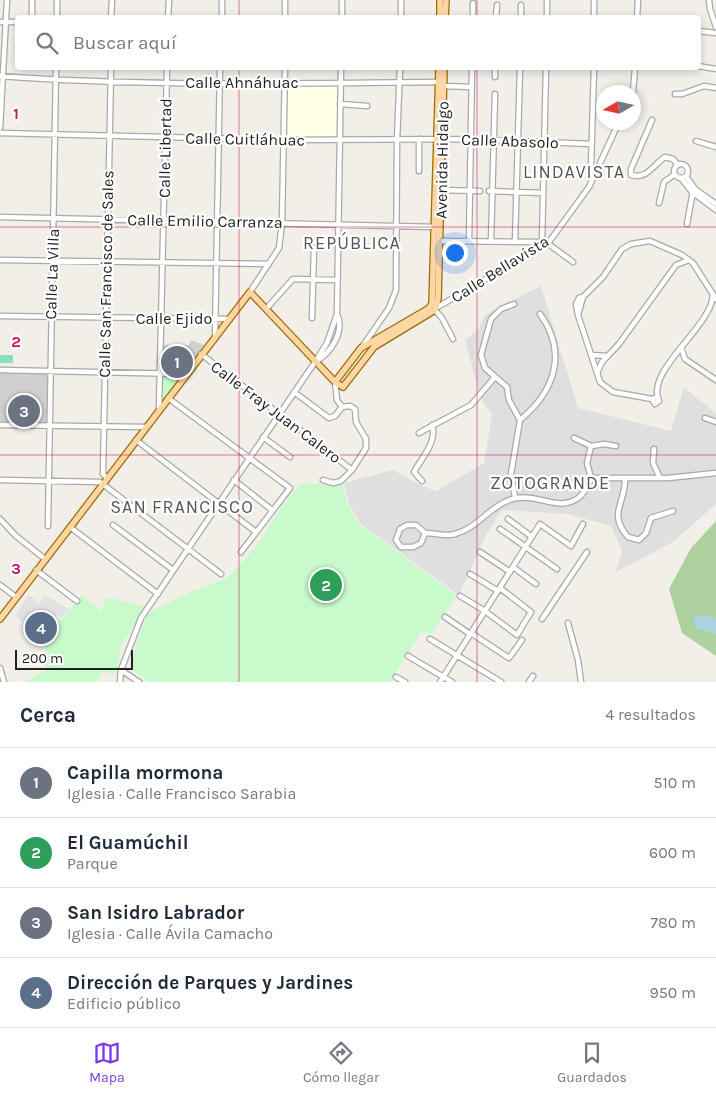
<!DOCTYPE html>
<html lang="es">
<meta charset="utf-8">
<style>
body{margin:0;font-family:Karla,sans-serif;background:#f2f2f3;color:#1f2937}
.compass{position:absolute;left:596px;top:85px;width:45px;height:45px;border-radius:50%;background:#fff;box-shadow:0 2px 8px #0003;rotate:261deg}
.scale{position:absolute;left:15px;bottom:12px;width:118px;box-sizing:border-box;padding-left:5px;border:2px solid #222;border-top:0;font-size:14px;line-height:18px;white-space:nowrap;color:#222;-webkit-text-stroke:4px #fff;paint-order:stroke}
.you{position:absolute;left:454px;top:252px;width:18px;height:18px;margin:-12px;border:4px solid #fff;border-radius:50%;background:#1a73e8;box-shadow:0 0 0 8px #1a73e833}
.badge{display:grid;place-items:center;width:32px;height:32px;border-radius:50%;background:#7c3aed;color:#fff;font-size:16px;font-weight:700}
.pin{position:absolute;translate:-50% -50%;border:2px solid #fff;box-shadow:0 1px 5px #0006}
.list{margin:0;padding:0;list-style:none}
h2{display:flex;justify-content:space-between;align-items:center;height:65px;margin:0;padding:0 20px;font-size:21px}
h2 small{font-size:16px;font-weight:400;color:#747a83}
.list li{display:grid;grid-template-columns:32px 1fr auto;gap:15px;align-items:center;box-sizing:border-box;height:70px;padding:0 20px;border-top:1px solid #e0e1e3}
.list b{display:block;font-size:19px;white-space:nowrap}
.list p{margin:0;font-size:16px;white-space:nowrap;color:#747a83}
.list em{font-size:16px;font-style:normal;color:#747a83}
.icon{flex:none;width:28px;height:28px;fill:none;stroke:currentColor;stroke-width:2;stroke-linecap:round;stroke-linejoin:round}
.map{position:relative;flex:none;width:716px;height:682px;overflow:hidden}
.search{position:absolute;background:#fff;box-shadow:0 2px 8px #0003;left:15px;right:15px;top:15px;height:55px;display:flex;align-items:center;gap:12px;box-sizing:border-box;padding:0 18px;border-radius:5px;color:#747a83;font-size:19px}
.sheet{height:345px;background:#fff}
nav{display:flex;justify-content:space-around;align-items:center;box-sizing:border-box;height:70px;border-top:1px solid #e0e1e3;background:#fff;font-size:14px;color:#747a83}
nav a{display:grid;justify-items:center;gap:2px}
nav .on{color:#7c3aed}
.map>svg:first-child{display:block}
.residential{fill:#e0dfdf}
.education{fill:#ffffe5}
.religious{fill:#d0d0d0}
.forest{fill:#add19e}
.park{fill:#c8facc}
.pitch{fill:#88e0be}
.parking{fill:#e2e2e2}
.water{fill:#aad3df}
.lines{fill:none;stroke-linecap:round;stroke-linejoin:round}
.minor-casing{stroke:#a9a9a9;stroke-width:7}
.major-casing{stroke:#a06b00;stroke-width:8}
.minor{stroke:#fff;stroke-width:4.5}
.major{stroke:#fcd6a4;stroke-width:5.5}
.grid{fill:none;stroke:#c2185b;stroke-width:1;stroke-opacity:0.55}
.labels{text-anchor:middle;dominant-baseline:central;stroke-width:4.5;stroke-linejoin:round;paint-order:stroke}
.street-label{font-size:16px;fill:#222;stroke:#fff}
.neighbourhood-label{font-size:18px;letter-spacing:1px;fill:#555;stroke:#fff}
.grid-label{font-size:16px;text-anchor:middle;font-weight:bold;fill:#c2185b;stroke:#fff;stroke-width:4.5;stroke-linejoin:round;paint-order:stroke}
</style>
<div class="map">
<svg width="716" height="682" viewBox="0 0 716 682">
<rect width="100%" height="100%" fill="#f2efe9"/>
<path class="residential" d="M541,286L578,408L671,431L684,387L716,414V504L673,542L616,572L622,551L611,526L567,514L502,510L486,535L459,595L362,525L350,506L344,483L393,470L422,486L436,491L484,463L492,415L480,397L465,340L479,329L485,315Z"/>
<path class="education" d="M287,84H339L337,136L287,137Z"/>
<path class="religious" d="M191,340L204,345L185,370L162,371L163,345H189Z
M0,372L47,374L48,425L0,424Z"/>
<path class="forest" d="M716,521V656L682,633L669,589L691,548Z"/>
<path class="park" d="M161,374L183,375L161,403Z
M342,483L348,506L361,526L457,595L431,634L421,632L390,682H149L130,668L139,635L148,613L193,591L227,578L256,547L284,503L300,484Z
M82,595L101,611L107,597L147,607L121,645L116,675L102,671L96,682H23L46,671L44,635L55,627Z"/>
<path class="pitch" d="M0,355H13V363H0Z"/>
<path class="parking" d="M29,595L39,603L45,595L69,609L61,618L58,614L53,618L43,614L22,622L15,615Z"/>
<path class="water" d="M710,615L716,620V634L695,628L693,617Z"/>
<g class="lines">
<defs>
<path id="minor" d="M594,0V18
M709,0L710,9L716,27
M32,18V0
M57,18V0
M111,18L112,0
M168,18L169,0
M222,18V0
M285,18V0
M342,18V0
M401,18V0
M473,18V3
M496,18L497,5
M521,18V5
M547,18V0
M637,18L638,0
M0,22H18
M698,31L716,33
M698,66L716,69
M0,76C146,87 294,83 441,82
M495,77V68
M443,86L471,87
M633,92L635,68
M675,94H682L704,86L716,88
M340,104L367,106
M652,120L631,169V175C647,180 654,164 665,157L673,159L678,165
M0,128L7,0
M0,133L284,140L471,139L591,144
M696,141L716,147
M674 171a7 7 0 1 1 14 0a7 7 0 1 1-14 0Z
M419,171V139
M686,176L695,189L716,204
M681,178L692,192L716,210
M592,180L591,167L594,68
M441,190L480,191
M489,191L543,193
M659,203L664,182L675,174
M0,217L436,227
M687,224L693,191
M440,241L542,242L547,243L573,262
M469,241L472,68
M491,241L495,94
M515,242L520,68
M540,248L542,242L546,68
M0,260L269,264
M250,292L279,248L282,223L285,68
M514,304L501,309L491,319L481,355L485,368L507,387L509,400L520,420L511,474L515,498
M436,308L549,242L589,187L619,122
M266,309L293,279L337,280
M435,310L442,318L453,339
M578,315L576,304L579,298L583,297
M0,316L228,319
M312,318L314,248
M215,336L220,68
M362,347L389,308L396,290L397,140L400,68
M681,347L685,359L716,380
M201,354L352,470
M592,355L607,356
M315,362C331,353 345,332 337,314L341,68
M0,370L186,374
M597,373L602,362L619,344L676,265L689,260
M335,382L337,400L342,407
M294,392L329,418L335,416L342,407
M657,397L652,399L655,404L659,401C645,370 711,328 713,295
M168,398L290,488L241,552
M652,399L613,392L600,382L578,315L583,297L603,277L622,249L631,244L650,241L682,255L693,263L716,299
M159,409L167,68
M705,418L716,422
M520,420C555,391 568,353 540,314
M0,425L145,427
M419,433L471,405L495,377
M263,437L290,457
M574,438L591,446L604,444L616,446
M136,440L256,532
M654,449L653,463L660,478
M107,478L103,474L111,68
M591,478L587,463L591,446
M625,478C626,503 607,513 628,537L639,540L646,533L651,518L673,511
M0,480L100,482L221,574
M234,480L272,510
M323,480L333,483L341,481L352,470L366,448V439L356,422L355,409L350,406L342,407
M422,481L414,472C421,459 438,441 432,425
M0,519L16,536L45,559
M508,519L532,537
M113,525L173,570
M407,525H416L425,533L421,543L413,547H401L396,540L400,529Z
M48,526L56,68
M70,527L158,594
M500,529L557,569
M425,533C435,533 446,537 455,534C479,528 492,502 517,498C536,494 555,509 573,501C583,497 587,487 591,478H668L716,473
M480,552L510,572
M513,567L536,584
M36,570L77,601
M470,574L498,591
M0,585L16,597
M460,596L485,611L517,635L531,612L500,588
M445,617L470,634
M542,619L587,552
M568,623L578,660L581,682
M471,633L509,658L522,640
M430,639L501,682
M408,656L452,682
M0,668L4,682
M121,670L139,682
M396,677L405,682
M120,682L121,670L141,618L315,362L327,343L337,314
M440,682L540,524L571,546L583,524
M529,682L533,676"/>
<path id="major" d="M440,18V0
M445,18L446,0
M335,382L361,348L428,309L432,304L439,68
M0,619L250,292L335,382L343,387L374,347L435,310L438,299L444,68"/>
</defs>
<use href="#minor" class="minor-casing"/>
<use href="#major" class="major-casing"/>
<use href="#minor" class="minor"/>
<use href="#major" class="major"/>
</g>
<path class="grid" d="M239,0V18M477,0V18M239,68V682M477,68V682M0,227H716M0,455H716"/>
<g class="labels">
<g class="street-label">
<text x="242" y="82">Calle Ahnáhuac</text>
<text transform="translate(245 139) rotate(1)">Calle Cuitláhuac</text>
<text transform="translate(510 141) rotate(2)">Calle Abasolo</text>
<text transform="translate(165 148) rotate(-89)">Calle Libertad</text>
<text transform="translate(442 160) rotate(-89)">Avenida Hidalgo</text>
<text transform="translate(205 221) rotate(1)">Calle Emilio Carranza</text>
<text transform="translate(500 269) rotate(-32)">Calle Bellavista</text>
<text transform="translate(52 274) rotate(-88)">Calle La Villa</text>
<text transform="translate(106 274) rotate(-89)">Calle San Francisco de Sales</text>
<text x="174" y="318">Calle Ejido</text>
<text transform="translate(276 412) rotate(37)">Calle Fray Juan Calero</text>
</g>
<g class="neighbourhood-label">
<text x="574" y="172">LINDAVISTA</text>
<text x="352" y="243">REPÚBLICA</text>
<text x="550" y="483">ZOTOGRANDE</text>
<text x="182" y="507">SAN FRANCISCO</text>
</g>
</g>
<g class="grid-label">
<text x="16" y="119">1</text>
<text x="16" y="347">2</text>
<text x="16" y="574">3</text>
</g>
</svg>
<svg class="compass" viewBox="-18 -18 36 36"><path d="M0-13l5 13h-10z" fill="#e53935"/><path d="M0 13l5-13h-10z" fill="#747a83"/></svg>
<div class="scale">200 m</div>
<div class="you"></div>
<div class="pin badge" style="left:177px;top:362px;background:#6b7280">1</div>
<div class="pin badge" style="left:326px;top:585px;background:#2e9e5b">2</div>
<div class="pin badge" style="left:24px;top:411px;background:#6b7280">3</div>
<div class="pin badge" style="left:41px;top:628px;background:#5c6f8a">4</div>
<div class="search"><svg class="icon" aria-label="search" viewBox="0 0 24 24"><circle cx="10" cy="10" r="6"/><path d="M15 15l6 6"/></svg>Buscar aquí</div>
</div>
<section class="sheet">
<h2>Cerca<small>4 resultados</small></h2>
<ul class="list">
<li><span class="badge" style="background:#6b7280">1</span><div><b>Capilla mormona</b><p>Iglesia · Calle Francisco Sarabia</p></div><em>510 m</em></li>
<li><span class="badge" style="background:#2e9e5b">2</span><div><b>El Guamúchil</b><p>Parque</p></div><em>600 m</em></li>
<li><span class="badge" style="background:#6b7280">3</span><div><b>San Isidro Labrador</b><p>Iglesia · Calle Ávila Camacho</p></div><em>780 m</em></li>
<li><span class="badge" style="background:#5c6f8a">4</span><div><b>Dirección de Parques y Jardines</b><p>Edificio público</p></div><em>950 m</em></li>
</ul>
</section>
<nav>
<a class="on"><svg class="icon" aria-label="map" viewBox="0 0 24 24"><path d="M3 6l6-2 6 2 6-2v14l-6 2-6-2-6 2zM9 4v14M15 6v14"/></svg>Mapa</a>
<a><svg class="icon" aria-label="directions" viewBox="0 0 24 24"><path d="M12 3l9 9-9 9-9-9zM9 14v-3h6M13 9l2 2-2 2"/></svg>Cómo llegar</a>
<a><svg class="icon" aria-label="saved" viewBox="0 0 24 24"><path d="M7 4h10v16l-5-4-5 4z"/></svg>Guardados</a>
</nav>
